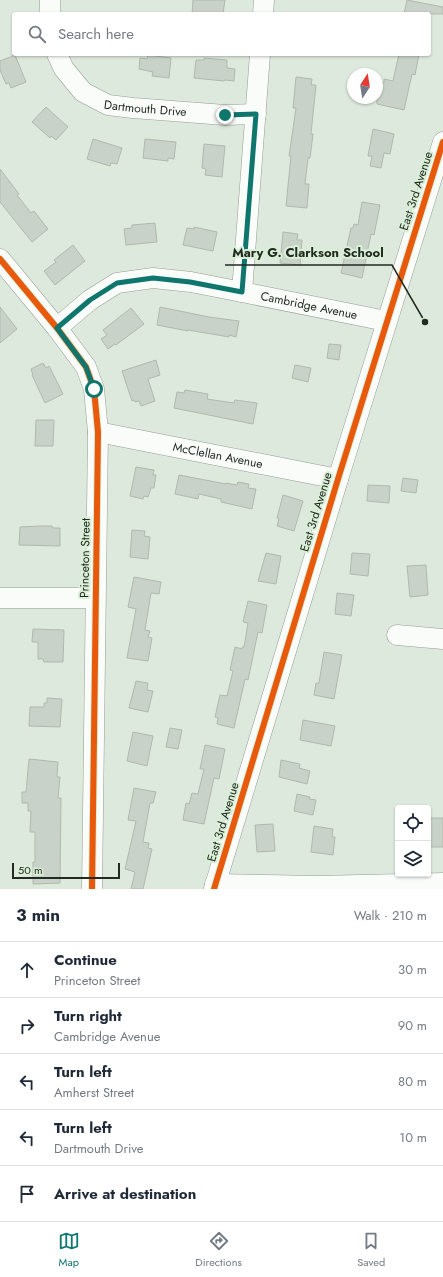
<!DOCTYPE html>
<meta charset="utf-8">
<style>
body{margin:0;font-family:Jost,sans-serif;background:#f6f6f7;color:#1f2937}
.controls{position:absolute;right:12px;bottom:12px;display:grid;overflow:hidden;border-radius:4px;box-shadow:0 1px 3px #0004}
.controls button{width:36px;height:36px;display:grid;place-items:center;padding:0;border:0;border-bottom:1px solid #e0e1e3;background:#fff;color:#1f2937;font:20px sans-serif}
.compass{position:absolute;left:347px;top:68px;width:36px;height:36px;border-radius:50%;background:#fff;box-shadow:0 1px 3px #0004;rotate:12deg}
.scale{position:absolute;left:12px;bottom:10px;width:108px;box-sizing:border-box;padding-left:4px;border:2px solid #222a21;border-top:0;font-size:11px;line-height:14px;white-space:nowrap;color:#222a21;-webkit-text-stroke:3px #daefd7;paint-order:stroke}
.stop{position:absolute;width:12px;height:12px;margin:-9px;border:3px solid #0f766e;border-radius:50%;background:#fff}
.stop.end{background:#0f766e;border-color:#fff;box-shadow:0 1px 4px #0008}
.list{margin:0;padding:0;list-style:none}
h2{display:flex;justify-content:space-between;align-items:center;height:52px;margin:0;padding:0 16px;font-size:17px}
h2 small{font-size:13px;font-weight:400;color:#747a83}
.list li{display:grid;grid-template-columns:26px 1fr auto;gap:12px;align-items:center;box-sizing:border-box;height:56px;padding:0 16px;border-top:1px solid #e0e1e3}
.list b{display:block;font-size:15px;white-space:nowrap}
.list p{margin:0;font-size:13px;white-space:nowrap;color:#747a83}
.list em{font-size:13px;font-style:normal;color:#747a83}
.icon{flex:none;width:22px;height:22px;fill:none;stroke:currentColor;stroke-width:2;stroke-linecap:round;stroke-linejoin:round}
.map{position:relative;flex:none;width:443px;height:889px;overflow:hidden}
.search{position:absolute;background:#fff;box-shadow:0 1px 3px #0004;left:12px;right:12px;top:12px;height:44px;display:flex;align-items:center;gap:10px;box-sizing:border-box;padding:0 14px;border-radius:4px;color:#747a83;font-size:15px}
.sheet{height:332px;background:#fff}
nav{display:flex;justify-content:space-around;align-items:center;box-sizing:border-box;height:56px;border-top:1px solid #e0e1e3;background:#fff;font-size:11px;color:#747a83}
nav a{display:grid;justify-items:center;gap:2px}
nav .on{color:#0f766e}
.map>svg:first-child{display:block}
.building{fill:#c9d2c8;stroke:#b0b9ae}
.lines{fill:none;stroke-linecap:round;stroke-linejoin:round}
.minor-casing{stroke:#949d93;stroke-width:21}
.minor{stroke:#fafcfa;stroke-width:20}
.cycleway-casing{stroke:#daefd7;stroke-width:8}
.cycleway{stroke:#e8590c;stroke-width:6}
.route{stroke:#0f766e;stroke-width:5}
.labels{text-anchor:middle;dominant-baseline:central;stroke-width:4;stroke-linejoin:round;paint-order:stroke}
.street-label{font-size:12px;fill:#222a21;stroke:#daefd7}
.leader{fill:none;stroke:#222a21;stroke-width:1.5}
.callout-dot{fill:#222a21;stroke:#daefd7;stroke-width:1.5}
.callout-label{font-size:13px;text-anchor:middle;font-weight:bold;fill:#222a21;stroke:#daefd7;stroke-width:4;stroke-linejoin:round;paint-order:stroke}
</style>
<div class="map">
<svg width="443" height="889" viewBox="0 0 443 889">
<rect width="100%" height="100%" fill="#dee9dd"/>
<path class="building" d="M193,0H225L223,14H192Z
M407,0L443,7V14H404Z
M399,54H419L415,75L412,74L404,110L377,104V81L384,83V79L393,81Z
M15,55L26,82L11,88L9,83L6,84L0,70V61Z
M148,55L171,58L169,78L152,76L153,72L139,69L140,58L147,59Z
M204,58L227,60V68L235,69L234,81L225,80L224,81L194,78L196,60H204Z
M296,77L312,79L311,85H316L311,134H313L310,158H308L305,184H309L307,208L286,206L291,156H289L296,108H293Z
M46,107L68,127L56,140L51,136L50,138L32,122Z
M373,129L394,134L390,154L384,153L381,168L370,166L372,156H368Z
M93,139L122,148L117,164L111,163L110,166L87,159Z
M145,139L176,142L174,159L168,158V161L143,158Z
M204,144L225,146L222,177L205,175L206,169L202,168Z
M0,169L19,194L17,195L31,213L34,211L48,229L32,242L0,202Z
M362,202L380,205L374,235L371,234L362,278L341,273L351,228H353L354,224L358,225Z
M155,223L157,242L126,245L124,229L132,228V225Z
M194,227L217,232L213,251L183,245L187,228L194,229Z
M283,232L298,234L297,240H302L300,265L280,263Z
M73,245L85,261L55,285L44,271L56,262L54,260Z
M0,307L17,329L0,343Z
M160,307L209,317L239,321L236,337L229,335V337L188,330V331L157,325Z
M131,308L144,324L116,345L115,344L108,349L101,339L107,335L103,330Z
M329,344L341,345L339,360L327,358Z
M156,360L160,375L148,379L155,401L141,406L139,401L135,402L134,400L132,401L122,371Z
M43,363L46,368L49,366L63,394L45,403L32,375H33L31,369Z
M295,365L311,368L308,382L292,378Z
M185,390L208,394L207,399L234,403L235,400L257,403L253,424L174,408L177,392L184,393Z
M36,420H54L53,446H35Z
M136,467L154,470L153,475H156L154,488H151L148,497L144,496L143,499L130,496Z
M179,475L226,484V483L237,485L238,482L249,484L248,488L256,489L252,509L221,502V499L199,494L198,499L175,494Z
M403,478L418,480L416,493L401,491Z
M368,485L390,486L389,503L367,501Z
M283,495L303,501L294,531L277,526L279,519L277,518Z
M39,526H52L53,528H60V546L19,545L20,527Z
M132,530L145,531L144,536L150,537L148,559L130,557Z
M266,553L281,556L276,584L258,581Z
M352,553L370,554L368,576L350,574Z
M426,565L428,595L410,597L407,566Z
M134,577L161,582L159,594L151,593L145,630L150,631L148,637L152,638L148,661L127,658L136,609L128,607Z
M337,593L354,595L351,616L335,614Z
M248,601L267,605L262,633L258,632L248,680L245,679L234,728L217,724L218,718L215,717L220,695L227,696L233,671L230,670L235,647L242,649V647H244L248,623L243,622Z
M33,629L64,630L63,662H44L43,659H38V642H32Z
M324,652L342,655L334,699L314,695L316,683H319Z
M136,681L148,683L147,690L153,691L148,712L129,708Z
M47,698L62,699L60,727L29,726L30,707H44V703H47Z
M303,720L335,726L331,746L300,740Z
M170,728L182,730L178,749L166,747Z
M133,732L153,736L147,766L127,761Z
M205,745L225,749L219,779L214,778L204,824L183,820L186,803L189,804L192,793L198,794L204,769H200Z
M29,759L58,762L57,777H60L58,798H61L60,883L33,884V862H35V832H30L31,811H28V803H22V792H26Z
M281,760L300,764L299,768L310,771L307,784L279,777Z
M134,788L156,792L153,803H150L143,842L149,843L148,848L152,849L143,889H131L135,872L125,869L136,821L128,820Z
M297,794L310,797L309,799L316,800L313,815L294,811Z
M429,818H443V847H430V842H428Z
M273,824L275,851L257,852L255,825Z
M314,826L333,829L332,837H335L333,855L311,852Z"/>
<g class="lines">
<defs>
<g id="minor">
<path d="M50,14V0"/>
<path d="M263,14L264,0"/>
<path id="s1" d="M57,54L64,69L83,92L108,105L133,108L225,115L256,114"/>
<path d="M0,259L57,328L86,367L94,389L98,432L92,889"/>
<path d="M242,292L260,54"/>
<path id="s2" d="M57,328L90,300L117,283L153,278L191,282L242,292L386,321"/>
<path id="s3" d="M98,432L338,479"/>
<path d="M0,598H95"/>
<path d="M397,635L443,639"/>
<path d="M215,884L318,886L443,883"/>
<path d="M214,889L338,479L443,142"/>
</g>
</defs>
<use href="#minor" class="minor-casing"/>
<use href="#minor" class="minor"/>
<defs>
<path id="cycleway" d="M0,259L57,328L86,367L94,389L98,432L92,889
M214,889L338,479L443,142"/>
</defs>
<use href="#cycleway" class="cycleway-casing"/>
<use href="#cycleway" class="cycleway"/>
</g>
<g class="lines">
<path class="route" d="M94,389L86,367L57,328L90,300L117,283L153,278L190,282L242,292L256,114L225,115"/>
</g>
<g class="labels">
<g class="street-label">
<text stroke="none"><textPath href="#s1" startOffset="112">Dartmouth Drive</textPath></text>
<text transform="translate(416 191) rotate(-72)">East 3rd Avenue</text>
<text stroke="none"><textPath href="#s2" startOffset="270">Cambridge Avenue</textPath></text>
<text stroke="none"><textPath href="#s3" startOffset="122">McClellan Avenue</textPath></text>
<text transform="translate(316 512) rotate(-73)">East 3rd Avenue</text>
<text transform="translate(85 558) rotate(-89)">Princeton Street</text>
<text transform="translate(223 822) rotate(-73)">East 3rd Avenue</text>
</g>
</g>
<path class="leader" d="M425 322L392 265H225"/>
<circle class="callout-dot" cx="425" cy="322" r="4"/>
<g class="callout-label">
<text x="308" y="257">Mary G. Clarkson School</text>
</g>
</svg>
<div class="controls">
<button><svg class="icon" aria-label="locate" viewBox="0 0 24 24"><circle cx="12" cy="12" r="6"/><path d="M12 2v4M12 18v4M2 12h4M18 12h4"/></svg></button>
<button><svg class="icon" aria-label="layers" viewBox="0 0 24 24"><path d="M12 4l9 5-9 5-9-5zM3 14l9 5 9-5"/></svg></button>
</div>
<svg class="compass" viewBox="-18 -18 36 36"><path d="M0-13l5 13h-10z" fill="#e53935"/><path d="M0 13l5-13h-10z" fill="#747a83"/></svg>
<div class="scale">50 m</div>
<div class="stop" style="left:94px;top:389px"></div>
<div class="stop end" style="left:225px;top:115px"></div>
<div class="search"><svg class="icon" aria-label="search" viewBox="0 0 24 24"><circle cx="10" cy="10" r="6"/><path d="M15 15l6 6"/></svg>Search here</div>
</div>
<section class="sheet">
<h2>3 min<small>Walk · 210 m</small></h2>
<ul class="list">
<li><svg class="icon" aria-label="ahead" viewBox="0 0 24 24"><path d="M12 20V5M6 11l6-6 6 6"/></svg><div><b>Continue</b><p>Princeton Street</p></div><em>30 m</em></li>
<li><svg class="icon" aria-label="right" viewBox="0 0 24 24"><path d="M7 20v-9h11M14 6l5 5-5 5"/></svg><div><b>Turn right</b><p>Cambridge Avenue</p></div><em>90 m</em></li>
<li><svg class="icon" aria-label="left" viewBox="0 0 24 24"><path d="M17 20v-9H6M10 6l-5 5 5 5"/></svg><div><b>Turn left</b><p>Amherst Street</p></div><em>80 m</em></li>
<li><svg class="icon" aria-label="left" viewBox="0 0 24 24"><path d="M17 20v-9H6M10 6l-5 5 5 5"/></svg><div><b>Turn left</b><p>Dartmouth Drive</p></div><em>10 m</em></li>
<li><svg class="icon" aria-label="arrive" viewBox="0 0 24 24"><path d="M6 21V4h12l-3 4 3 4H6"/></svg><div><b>Arrive at destination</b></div></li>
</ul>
</section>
<nav>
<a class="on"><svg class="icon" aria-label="map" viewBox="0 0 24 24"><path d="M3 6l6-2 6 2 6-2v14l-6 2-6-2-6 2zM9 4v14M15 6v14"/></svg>Map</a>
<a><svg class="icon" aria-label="directions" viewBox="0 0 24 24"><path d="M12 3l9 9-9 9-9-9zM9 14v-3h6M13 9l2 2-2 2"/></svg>Directions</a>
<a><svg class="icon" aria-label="saved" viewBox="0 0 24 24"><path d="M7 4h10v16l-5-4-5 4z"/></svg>Saved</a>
</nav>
